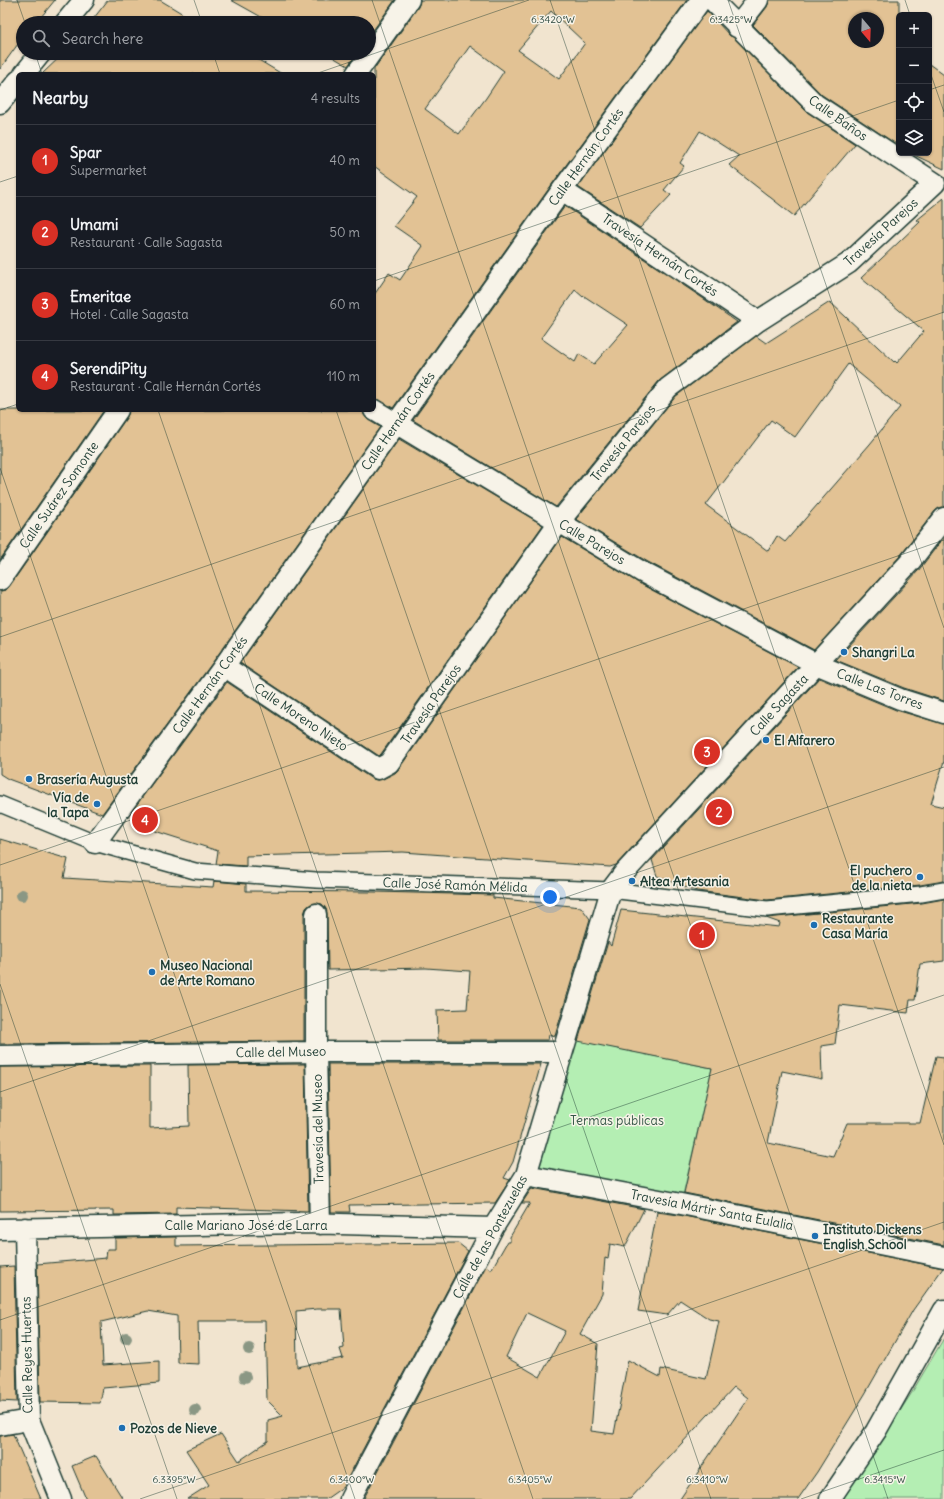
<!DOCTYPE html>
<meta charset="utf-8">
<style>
body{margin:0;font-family:Delius,sans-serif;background:#20242c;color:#f1f3f6}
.controls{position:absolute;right:12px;top:12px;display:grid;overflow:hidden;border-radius:6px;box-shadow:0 1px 3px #0004}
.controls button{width:36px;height:36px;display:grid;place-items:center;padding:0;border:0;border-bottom:1px solid #363941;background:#171b24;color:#f1f3f6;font:20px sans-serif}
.compass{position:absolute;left:848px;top:12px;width:36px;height:36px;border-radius:50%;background:#171b24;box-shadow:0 1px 3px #0004;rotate:161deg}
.you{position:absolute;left:550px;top:897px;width:14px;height:14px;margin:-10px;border:3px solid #fff;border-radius:50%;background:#1a73e8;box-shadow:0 0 0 6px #1a73e833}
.badge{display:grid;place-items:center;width:26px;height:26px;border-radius:50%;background:#d93025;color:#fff;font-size:13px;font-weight:700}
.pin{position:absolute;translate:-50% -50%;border:2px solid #fff;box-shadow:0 1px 4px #0006}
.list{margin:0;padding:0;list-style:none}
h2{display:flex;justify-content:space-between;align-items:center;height:52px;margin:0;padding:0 16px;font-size:17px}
h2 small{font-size:13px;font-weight:400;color:#9ea1a6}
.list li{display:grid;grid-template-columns:26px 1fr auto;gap:12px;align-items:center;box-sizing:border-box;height:72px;padding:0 16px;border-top:1px solid #363941}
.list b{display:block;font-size:15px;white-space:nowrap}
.list p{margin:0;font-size:13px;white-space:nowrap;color:#9ea1a6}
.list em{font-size:13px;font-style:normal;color:#9ea1a6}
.icon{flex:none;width:22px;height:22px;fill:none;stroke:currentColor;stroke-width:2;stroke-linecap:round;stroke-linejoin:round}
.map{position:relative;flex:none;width:944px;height:1499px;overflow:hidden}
.search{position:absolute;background:#171b24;box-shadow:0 1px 3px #0004;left:16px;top:16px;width:360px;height:44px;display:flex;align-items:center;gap:10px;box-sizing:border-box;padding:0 14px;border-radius:22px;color:#9ea1a6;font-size:15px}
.panel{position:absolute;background:#171b24;box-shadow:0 1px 3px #0004;left:16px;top:72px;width:360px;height:340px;border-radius:6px}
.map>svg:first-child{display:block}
.green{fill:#b4eeb3;stroke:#6a9674}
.building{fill:#e2c294;stroke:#1f3d34;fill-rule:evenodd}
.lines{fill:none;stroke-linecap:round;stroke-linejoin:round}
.pedestrian-casing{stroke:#1f3d34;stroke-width:18}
.minor-casing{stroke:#1f3d34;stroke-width:23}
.pedestrian{stroke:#f7f3e8;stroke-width:15}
.minor{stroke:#f7f3e8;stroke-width:20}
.tree{fill:#8a9784}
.ticks{fill:none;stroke:#1f3d34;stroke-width:1;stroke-opacity:0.45}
.poi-dot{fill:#1f6fb2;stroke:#f7f3e8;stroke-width:1.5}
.labels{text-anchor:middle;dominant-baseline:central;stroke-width:3;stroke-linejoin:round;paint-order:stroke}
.street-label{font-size:13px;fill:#1f3d34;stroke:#f7f3e8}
.poi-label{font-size:13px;font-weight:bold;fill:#1f3d34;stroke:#f7f3e8;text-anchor:start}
.park-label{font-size:13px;fill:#355847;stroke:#f7f3e8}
.ticks-label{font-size:10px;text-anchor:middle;fill:#1f3d34;stroke:#f7f3e8;stroke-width:3;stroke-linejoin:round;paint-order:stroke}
</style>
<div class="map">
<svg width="944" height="1499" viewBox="0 0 944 1499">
<rect width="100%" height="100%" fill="#f1e4cf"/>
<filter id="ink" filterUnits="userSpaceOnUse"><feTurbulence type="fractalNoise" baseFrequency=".025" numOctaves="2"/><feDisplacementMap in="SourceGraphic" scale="8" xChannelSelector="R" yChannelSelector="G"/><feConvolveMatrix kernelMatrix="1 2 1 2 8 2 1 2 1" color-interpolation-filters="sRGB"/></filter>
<g filter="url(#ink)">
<path class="green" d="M567,1038L712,1068L681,1204L526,1175Z
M944,1338V1499H843L911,1394Z"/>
<path class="building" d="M0,0H55L36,23H23V37L0,69Z
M108,0H160L198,23H90Z
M231,0H395L369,36V23H272Z
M420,0H687L553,183L393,408L380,400L374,399V295L389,273L400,280L423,246L394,226L417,197L374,166V69L418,7ZM551,11L585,43L559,79L518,50ZM470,46L504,71L486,98L459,134L425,109Z
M769,0H899V146L822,95L753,25L767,7ZM854,18H878V42H854Z
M707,11L730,36L733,37L807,112L855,144L794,216L729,165L739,156L700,131L680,163L684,166L664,190L671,195L640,228L578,187Z
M64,53H247L282,74H42Z
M326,53H357L348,66Z
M929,64L944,75V169L910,153H929Z
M944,198V507L939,508L935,511L900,556L814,650L648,562L576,519L676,396L756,336L766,343L830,302L894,362L895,361L897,363L924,331L861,278L920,222L917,220ZM848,364L900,407L870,444L785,542L777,536L768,551L706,505L771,420L795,437Z
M565,206L704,299L737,322L659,381L556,507L413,420ZM575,290L583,297L584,296L628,325L594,364L579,354L575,362L541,338Z
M0,410H104L0,560Z
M129,410H363L364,415L368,420L380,427L215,659L102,814L8,779L0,774V591L5,590L9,587L127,417Z
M399,439L543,525L381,754L379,756L240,663Z
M562,537L637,582L798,667L616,865L610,867L403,852L246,856V866L216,864L218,851L136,825L132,811L227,682L372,779L377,780L383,779L395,773L398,770Z
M944,537V701L904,688L836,660L918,571Z
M819,678L896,710L944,724V761L931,804L944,807V881L920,885L767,900L697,891L657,876L652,860Z
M0,839L68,859L64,878L213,887L214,881L246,884V891L375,892L493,895V898L581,907L590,919L555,1036L549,1035L548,1040H438L437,1010L467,1009L470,971L426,968L328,970L327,914L326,909L322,904L316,903L311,904L306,908L304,914V1041L0,1044Z
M944,899V961L920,964L915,1000H910L908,1013L840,1005L835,1044L821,1046L822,1079L782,1071L768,1143L833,1156L847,1123H920L936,1056L944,1057V1245L684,1193L712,1068L578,1041L608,942L611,946L621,910L779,927L780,923L766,918L922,903Z
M305,1064L308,1211L176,1207V1214L114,1215V1210L0,1211V1067L150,1066V1128L189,1126L188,1065Z
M328,1064H541L513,1162L504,1178L510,1180L495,1203L349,1205L350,1212H331Z
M532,1188L644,1209L625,1247L610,1244L608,1259L605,1258L602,1294L580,1334L598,1344L591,1431L614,1434L628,1360L660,1377L661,1369L706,1379L719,1321L709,1319L680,1300L667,1315L638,1311L657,1212L679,1215L943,1268L913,1310L865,1394L817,1472L798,1499H680L748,1398L734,1387L630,1499H365L364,1498L486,1266L491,1270L507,1242H510V1237L530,1203H522ZM527,1313L565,1331L540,1377L506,1357Z
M176,1237V1246L458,1243L468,1251L343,1487L326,1499H187L209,1485L186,1450L221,1434L239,1461L268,1441V1420L283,1416L267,1400L265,1321H198L199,1364L178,1363L177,1316L148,1311L101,1322L103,1365L159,1361V1383L103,1388L100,1403L40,1402L37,1264L106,1258L107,1249H115V1238ZM317,1309H341L344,1348L340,1349L343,1358L297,1367L296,1311Z
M14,1266L17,1402L0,1401V1267Z
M13,1434L41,1499H0V1436Z
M96,1456L123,1499H86L72,1466Z"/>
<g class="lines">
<defs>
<path id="pedestrian" d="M0,804L95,843L195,871L316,880L611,890L767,909L921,894L944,890"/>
<path id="minor" d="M65,23L84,0
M737,27L758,0
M24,74L41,53
M356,74L409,0
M0,103L18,81
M562,190L758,321
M374,410L642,572L816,664L900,699L944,713
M0,580L118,410
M224,666L378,769L389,763L559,522L668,388L758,321L849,263L935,183L815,104L712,0
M95,843L224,666L562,190L701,0
M316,914V1052L320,1224
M0,1056L316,1052H562
M526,1175L681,1204L944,1257
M25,1228L29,1420L61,1499
M0,1229L302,1223L493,1228
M0,1425L29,1420
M350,1499L493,1228L526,1175L611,890L624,873L909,563L944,518
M830,1499L876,1431L944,1310"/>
</defs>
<use href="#pedestrian" class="pedestrian-casing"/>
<use href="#minor" class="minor-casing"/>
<use href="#pedestrian" class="pedestrian"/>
<use href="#minor" class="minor"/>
</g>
<g class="tree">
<circle cx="22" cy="895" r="6"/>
<circle cx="126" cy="1338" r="6"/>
<circle cx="249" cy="1349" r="6"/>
<circle cx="245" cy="1377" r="6"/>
<circle cx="195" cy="1410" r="6"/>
</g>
</g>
<path class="ticks" d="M17,0L25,23M194,0L202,23M372,0L888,1499M550,0L944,1145M728,0L944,628M905,0L910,15M35,53L42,74M213,53L220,74M929,69L944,112M315,74L529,0M929,90L944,85M0,182L18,176M374,281L899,100M0,410L18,404M158,410L533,1499M336,410L711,1499M0,468L355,1499M0,637L944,312M0,865L944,540M0,984L177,1499M0,1092L944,767M0,1320L944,995M140,1499L944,1222M801,1499L944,1450"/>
<g class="poi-dot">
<circle cx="844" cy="652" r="4"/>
<circle cx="766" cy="740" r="4"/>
<circle cx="29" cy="779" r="4"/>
<circle cx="97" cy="804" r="4"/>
<circle cx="920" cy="877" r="4"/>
<circle cx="632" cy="881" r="4"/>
<circle cx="814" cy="925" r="4"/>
<circle cx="152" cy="972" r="4"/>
<circle cx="815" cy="1236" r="4"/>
<circle cx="122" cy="1428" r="4"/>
</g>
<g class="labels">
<g class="street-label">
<text transform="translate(838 118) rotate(35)">Calle Baños</text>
<text transform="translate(586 157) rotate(-54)">Calle Hernán Cortés</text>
<text transform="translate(881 232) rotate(-42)">Travesía Parejos</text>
<text transform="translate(660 255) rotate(34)">Travesía Hernán Cortés</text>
<text transform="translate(398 421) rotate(-55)">Calle Hernán Cortés</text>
<text transform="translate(623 443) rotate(-51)">Travesía Parejos</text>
<text transform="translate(59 495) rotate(-55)">Calle Suárez Somonte</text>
<text transform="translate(592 542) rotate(31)">Calle Parejos</text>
<text transform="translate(210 685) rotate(-54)">Calle Hernán Cortés</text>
<text transform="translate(880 689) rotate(21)">Calle Las Torres</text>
<text transform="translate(431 704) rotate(-55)">Travesía Parejos</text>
<text transform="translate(779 705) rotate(-47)">Calle Sagasta</text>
<text transform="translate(301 717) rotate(34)">Calle Moreno Nieto</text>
<text transform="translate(455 885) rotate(2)">Calle José Ramón Mélida</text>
<text transform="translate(281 1052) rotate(-1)">Calle del Museo</text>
<text transform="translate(318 1129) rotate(-91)">Travesía del Museo</text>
<text transform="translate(712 1210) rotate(11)">Travesía Mártir Santa Eulalia</text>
<text x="246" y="1225">Calle Mariano José de Larra</text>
<text transform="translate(490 1237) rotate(-61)">Calle de las Pontezuelas</text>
<text transform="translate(27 1355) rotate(-91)">Calle Reyes Huertas</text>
</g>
<g class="poi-label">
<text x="852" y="652">Shangri La</text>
<text x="774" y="740">El Alfarero</text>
<text x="37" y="779">Brasería Augusta</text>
<text x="89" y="797" text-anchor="end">Vía de<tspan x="89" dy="15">la Tapa</tspan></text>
<text x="912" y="870" text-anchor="end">El puchero<tspan x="912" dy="15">de la nieta</tspan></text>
<text x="640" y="881">Altea Artesania</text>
<text x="822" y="918">Restaurante<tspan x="822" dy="15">Casa María</tspan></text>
<text x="160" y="965">Museo Nacional<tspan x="160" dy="15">de Arte Romano</tspan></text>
<text x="823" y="1229">Instituto Dickens<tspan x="823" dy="15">English School</tspan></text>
<text x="130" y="1428">Pozos de Nieve</text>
</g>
<g class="park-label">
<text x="617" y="1120">Termas públicas</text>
</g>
</g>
<g class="ticks-label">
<text x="553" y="23">6.3420°W</text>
<text x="731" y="23">6.3425°W</text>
<text x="174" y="1483">6.3395°W</text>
<text x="352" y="1483">6.3400°W</text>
<text x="530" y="1483">6.3405°W</text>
<text x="707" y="1483">6.3410°W</text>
<text x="885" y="1483">6.3415°W</text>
</g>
</svg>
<div class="controls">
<button>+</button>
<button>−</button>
<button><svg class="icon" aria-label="locate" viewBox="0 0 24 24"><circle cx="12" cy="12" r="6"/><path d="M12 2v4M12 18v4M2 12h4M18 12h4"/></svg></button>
<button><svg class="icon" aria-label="layers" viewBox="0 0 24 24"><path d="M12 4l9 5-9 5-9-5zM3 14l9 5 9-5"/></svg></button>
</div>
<svg class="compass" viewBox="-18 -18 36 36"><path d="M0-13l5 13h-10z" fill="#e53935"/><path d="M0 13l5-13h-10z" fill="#9ea1a6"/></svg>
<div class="you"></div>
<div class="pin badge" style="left:702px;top:935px">1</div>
<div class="pin badge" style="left:719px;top:812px">2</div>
<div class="pin badge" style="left:707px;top:752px">3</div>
<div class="pin badge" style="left:145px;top:820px">4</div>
<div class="search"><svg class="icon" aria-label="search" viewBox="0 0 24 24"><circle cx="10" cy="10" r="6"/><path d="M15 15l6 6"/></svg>Search here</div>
<section class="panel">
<h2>Nearby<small>4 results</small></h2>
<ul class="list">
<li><span class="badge">1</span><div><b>Spar</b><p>Supermarket</p></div><em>40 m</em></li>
<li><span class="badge">2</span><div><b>Umami</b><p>Restaurant · Calle Sagasta</p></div><em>50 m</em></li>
<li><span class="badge">3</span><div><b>Emeritae</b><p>Hotel · Calle Sagasta</p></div><em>60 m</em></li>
<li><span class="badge">4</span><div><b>SerendiPity</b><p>Restaurant · Calle Hernán Cortés</p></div><em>110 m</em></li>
</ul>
</section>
</div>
